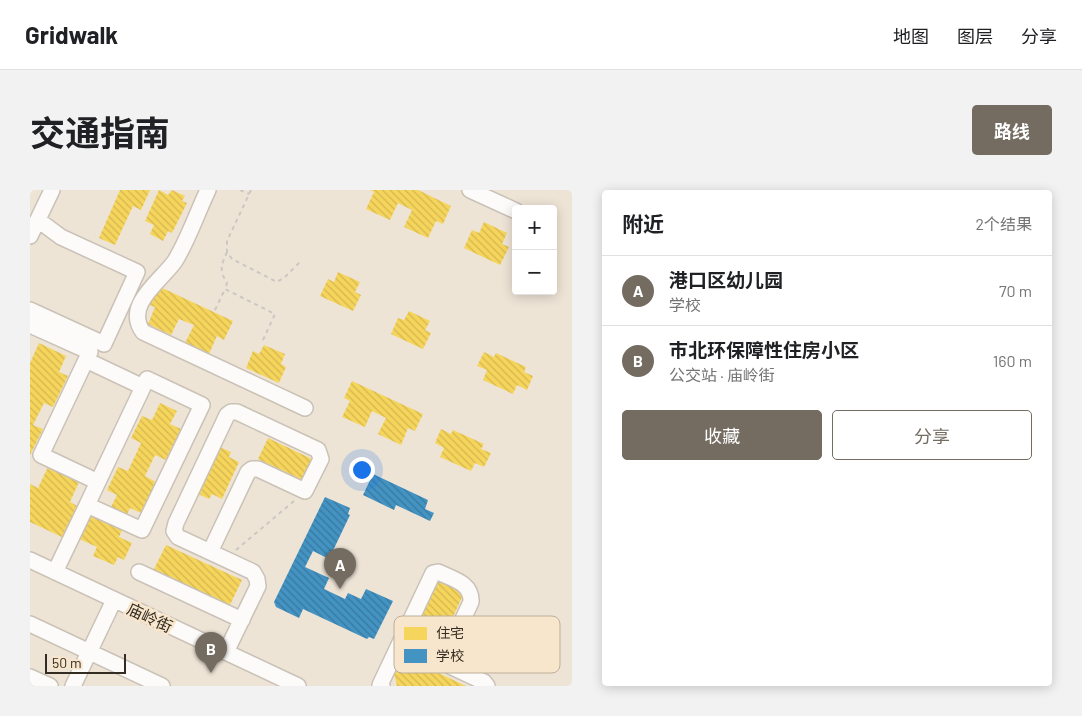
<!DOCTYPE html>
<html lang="zh">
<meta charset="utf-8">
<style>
body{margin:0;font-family:Barlow,"Noto Sans SC",sans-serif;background:#f2f2f2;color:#202124}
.controls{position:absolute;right:15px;top:15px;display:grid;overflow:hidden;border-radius:5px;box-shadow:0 2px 12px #0003}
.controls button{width:45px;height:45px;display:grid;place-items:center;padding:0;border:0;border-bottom:1px solid #e0e0e0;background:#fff;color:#202124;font:25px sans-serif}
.scale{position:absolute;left:15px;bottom:12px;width:81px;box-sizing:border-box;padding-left:5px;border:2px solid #322c22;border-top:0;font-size:14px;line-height:18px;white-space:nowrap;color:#322c22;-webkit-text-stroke:4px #f8e6cc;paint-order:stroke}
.you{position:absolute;left:331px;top:279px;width:18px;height:18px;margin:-12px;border:4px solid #fff;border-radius:50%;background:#1a73e8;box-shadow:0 0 0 8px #1a73e833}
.badge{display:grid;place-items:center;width:32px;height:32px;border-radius:50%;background:#746c61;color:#fff;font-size:16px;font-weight:700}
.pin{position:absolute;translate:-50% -41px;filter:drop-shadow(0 1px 2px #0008)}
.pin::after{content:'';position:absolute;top:26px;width:18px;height:15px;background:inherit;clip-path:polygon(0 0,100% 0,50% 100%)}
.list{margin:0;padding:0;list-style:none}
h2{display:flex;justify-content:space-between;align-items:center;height:65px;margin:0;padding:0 20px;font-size:21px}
h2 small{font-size:16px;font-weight:400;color:#757577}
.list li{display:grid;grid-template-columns:32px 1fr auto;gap:15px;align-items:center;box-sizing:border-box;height:70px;padding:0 20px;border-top:1px solid #e0e0e0}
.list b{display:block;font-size:19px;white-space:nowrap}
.list p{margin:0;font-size:16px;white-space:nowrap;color:#757577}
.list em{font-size:16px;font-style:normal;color:#757577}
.actions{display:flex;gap:10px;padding:15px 20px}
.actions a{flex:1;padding:11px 0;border:1px solid #746c61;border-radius:5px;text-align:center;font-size:18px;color:#746c61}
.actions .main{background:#746c61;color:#fff}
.map{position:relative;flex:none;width:542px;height:496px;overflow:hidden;border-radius:5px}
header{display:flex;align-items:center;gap:30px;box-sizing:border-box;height:70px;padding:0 25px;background:#fff;border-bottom:1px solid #e0e0e0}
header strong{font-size:24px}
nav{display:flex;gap:28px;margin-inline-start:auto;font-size:18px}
.intro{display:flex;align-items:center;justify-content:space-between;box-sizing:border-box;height:120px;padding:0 30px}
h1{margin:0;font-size:35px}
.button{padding:12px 22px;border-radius:5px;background:#746c61;color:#fff;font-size:18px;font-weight:700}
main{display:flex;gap:30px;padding:0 30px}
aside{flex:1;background:#fff;border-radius:5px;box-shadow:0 2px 12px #0003}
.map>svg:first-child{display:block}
.homes{fill:url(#homes-back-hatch)}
.schools{fill:url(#schools-back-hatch)}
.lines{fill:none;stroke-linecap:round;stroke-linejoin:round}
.minor-casing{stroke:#cac2b7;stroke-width:18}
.path{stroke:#cbc7c2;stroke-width:2;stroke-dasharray:4 4;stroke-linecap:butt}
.minor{stroke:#fcfbf9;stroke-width:15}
.labels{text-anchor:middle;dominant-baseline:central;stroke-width:5;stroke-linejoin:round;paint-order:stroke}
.street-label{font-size:16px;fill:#322c22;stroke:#f8e6cc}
.key{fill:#f8e6cc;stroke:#bdae99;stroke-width:1}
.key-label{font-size:14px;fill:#322c22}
</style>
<header>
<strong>Gridwalk</strong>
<nav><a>地图</a><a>图层</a><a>分享</a></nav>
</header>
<div class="intro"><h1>交通指南</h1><a class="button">路线</a></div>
<main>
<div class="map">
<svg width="542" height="496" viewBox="0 0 542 496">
<defs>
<pattern id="homes-back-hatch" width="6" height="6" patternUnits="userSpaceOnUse" patternTransform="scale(1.25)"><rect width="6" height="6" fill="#f6d55c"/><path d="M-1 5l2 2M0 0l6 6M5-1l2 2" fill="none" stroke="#d3b750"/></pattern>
<pattern id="schools-back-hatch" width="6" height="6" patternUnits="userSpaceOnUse" patternTransform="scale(1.25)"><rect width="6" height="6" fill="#4393c3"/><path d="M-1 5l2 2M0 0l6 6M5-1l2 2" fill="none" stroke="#39789e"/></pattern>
</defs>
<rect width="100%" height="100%" fill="#eee4d6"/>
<path class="homes" d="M90,0H120L111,20L103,16L85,55L69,48Z
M129,0L138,5L142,0L155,6L152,11L157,13L142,43L138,41L133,51L120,44L124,35L115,31Z
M340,0H388L421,16L413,34L406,31L398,48L374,37L382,20L368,13L360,30L336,19L344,2Z
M454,32L477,43L472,54L479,57L470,75L434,58L442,40L449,43Z
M308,82L330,92L325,102L331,105L323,121L290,106L298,89L304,92Z
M128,96L203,131L194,150L187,146L179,164L155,153L164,135L149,129L141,145L118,134L125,117L119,115Z
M379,121L400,131L395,140L401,143L393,159L361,144L368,128L374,130Z
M9,153L36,166L29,182L38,186L23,217L14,213L3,235L13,239L0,265V173Z
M234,155L255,164L251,174L256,177L249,193L216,178L223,161L229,164Z
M454,162L464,167L466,163L496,177L494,182L503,186L497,200L487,195L483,204L453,190L457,180L447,176Z
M322,191L393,224L385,241L378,238L371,255L348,244L356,228L342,221L335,237L312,227L320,211L314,208Z
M130,213L147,221L140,234L151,239L136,270L125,265L115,286L126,292L111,323L100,318L95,329L79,321L87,305L77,300L88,277L98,281L111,253L101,248L112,226L122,230Z
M411,239L421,244L423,240L454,254L451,259L461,263L454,277L445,273L441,281L410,267L414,258L405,253Z
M238,248L284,270L274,291L228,269Z
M190,257L201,262L199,267L209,272L192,309L182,304L179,309L168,304Z
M18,277L49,292L40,312L49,317L34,348L0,332V294L8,298Z
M60,322L93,338L89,347L102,353L94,370L88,367L84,375L63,366L67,357L47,348Z
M136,355L212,390L199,417L123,381Z
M405,389L434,403L407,461L394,455L392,459L404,465L398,478L436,496H367L364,483Z"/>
<path class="schools" d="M343,284L398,310L395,319L404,323L400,331L366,315L364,320L333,305Z
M295,307L320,318L318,324L320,325L299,369L283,361L275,377L299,388L294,399L315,409L318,403L331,409L336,399L363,411L344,449L339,447L337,449L273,419L269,428L246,417L244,412Z"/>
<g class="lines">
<defs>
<path id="minor" d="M178,0C167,23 158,50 145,71C132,90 93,115 113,142L275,218
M440,0L486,21
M0,46L22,0
M0,120L74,154L107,82L31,47L8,30
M0,135L60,162L56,170L113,197L117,189L172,215L112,340L57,315L25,382
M56,170L11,265L68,292
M57,315L113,197
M180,362L218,282L222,279H228L275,301L291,269L288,260L207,222H201L197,225L146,333L144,341L148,347L223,382L227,389L228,396L196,462
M0,370L268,496
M109,382L212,430
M0,434L132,496
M0,487L20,496
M43,496L84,410
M352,496L350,495L403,383L408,382C423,389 442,393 441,412L416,465L420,476L454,492L457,496"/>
</defs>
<use href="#minor" class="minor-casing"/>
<path class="path" d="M210,0L219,4
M221,0L197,51V62L202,69L247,92L255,87L271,71
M197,62C191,76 189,80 197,93L195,99L245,124L232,152
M185,120L195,99
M206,360L264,311"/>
<use href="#minor" class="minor"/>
</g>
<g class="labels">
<g class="street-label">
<text transform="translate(120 427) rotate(25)">庙岭街</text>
</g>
</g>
<rect x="364" y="426" width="166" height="57" rx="8" class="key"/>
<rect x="374" y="437" width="23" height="13" fill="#f6d55c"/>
<rect x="374" y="459" width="23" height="14" fill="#4393c3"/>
<g class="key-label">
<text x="406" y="448">住宅</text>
<text x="406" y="471">学校</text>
</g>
</svg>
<div class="controls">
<button>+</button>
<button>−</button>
</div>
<div class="scale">50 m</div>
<div class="you"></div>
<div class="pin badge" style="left:310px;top:399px">A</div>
<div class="pin badge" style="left:181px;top:483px">B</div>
</div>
<aside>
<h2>附近<small>2个结果</small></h2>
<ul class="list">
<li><span class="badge">A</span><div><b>港口区幼儿园</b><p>学校</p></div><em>70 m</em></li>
<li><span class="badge">B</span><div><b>巿北环保障性住房小区</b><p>公交站 · 庙岭街</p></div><em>160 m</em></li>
</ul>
<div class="actions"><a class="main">收藏</a><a>分享</a></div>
</aside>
</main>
